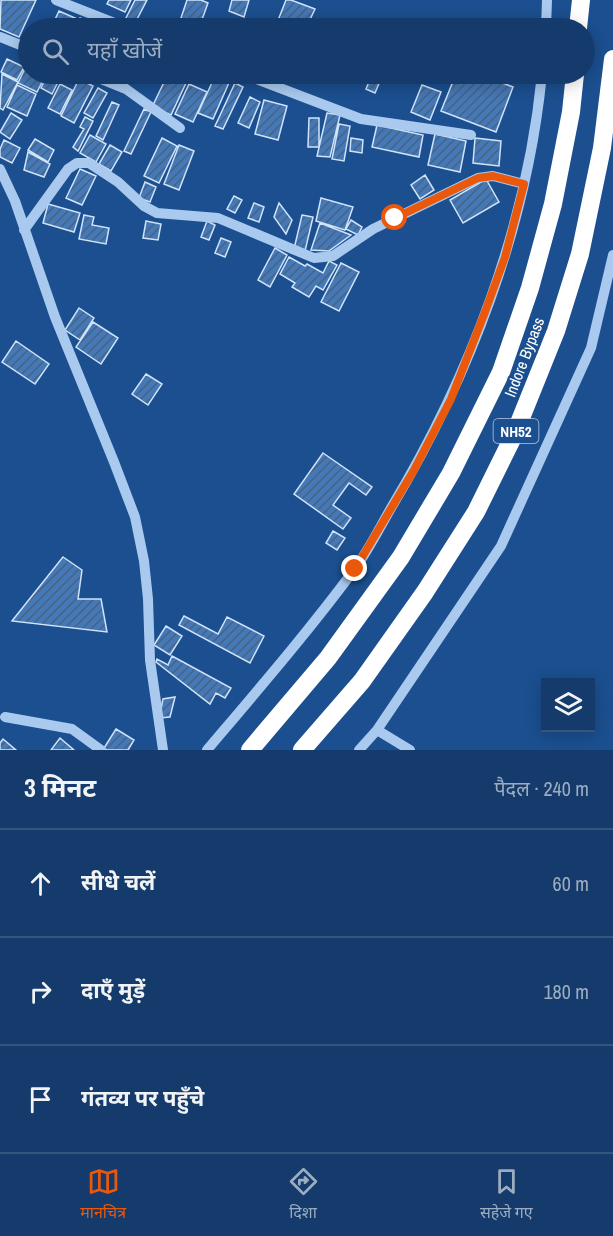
<!DOCTYPE html>
<html lang="hi">
<meta charset="utf-8">
<style>
body{margin:0;font-family:"Archivo Narrow","Noto Sans Devanagari",sans-serif;background:#1d4271;color:#f1f3f6}
.controls{position:absolute;right:18px;bottom:18px;display:grid;overflow:hidden;border-radius:0px;box-shadow:0 3px 15px #0003}
.controls button{width:54px;height:54px;display:grid;place-items:center;padding:0;border:0;border-bottom:2px solid #33557e;background:#143b6b;color:#f1f3f6;font:30px sans-serif}
.stop{position:absolute;width:18px;height:18px;margin:-14px;border:4px solid #ea580c;border-radius:50%;background:#fff}
.stop.end{background:#ea580c;border-color:#fff;box-shadow:0 2px 6px #0008}
.list{margin:0;padding:0;list-style:none}
h2{display:flex;justify-content:space-between;align-items:center;height:78px;margin:0;padding:0 24px;font-size:26px}
h2 small{font-size:20px;font-weight:400;color:#9dadc1}
.list li{display:grid;grid-template-columns:39px 1fr auto;gap:18px;align-items:center;box-sizing:border-box;height:108px;padding:0 24px;border-top:2px solid #33557e}
.list b{display:block;font-size:22px;white-space:nowrap}
.list em{font-size:20px;font-style:normal;color:#9dadc1}
.icon{flex:none;width:33px;height:33px;fill:none;stroke:currentColor;stroke-width:2;stroke-linecap:round;stroke-linejoin:round}
.map{position:relative;flex:none;width:613px;height:750px;overflow:hidden}
.search{position:absolute;background:#143b6b;box-shadow:0 3px 15px #0003;left:18px;right:18px;top:18px;height:66px;display:flex;align-items:center;gap:15px;box-sizing:border-box;padding:0 21px;border-radius:33px;color:#9dadc1;font-size:22px}
.sheet{height:402px;background:#143b6b}
nav{display:flex;justify-content:space-around;align-items:center;box-sizing:border-box;height:84px;border-top:2px solid #33557e;background:#143b6b;font-size:16px;color:#9dadc1}
nav a{display:grid;justify-items:center;gap:3px}
nav .on{color:#ea580c}
.map>svg:first-child{display:block}
.building{fill:url(#building-hatch);stroke:#cfe3fa;stroke-width:1.5}
.lines{fill:none;stroke-linecap:round;stroke-linejoin:round}
.minor{stroke:#a9c9ee;stroke-width:10}
.highway{stroke:#fff;stroke-width:18}
.route{stroke:#ea580c;stroke-width:8}
.labels{text-anchor:middle;dominant-baseline:central;stroke-width:4.5;stroke-linejoin:round;paint-order:stroke}
.shield{fill:#1b4f8f;stroke:#bbcadd;stroke-width:1.5}
.shield-label{font-size:15px;font-weight:bold;fill:#fff}
.street-label{font-size:16px;fill:#fff;stroke:#1b4f8f}
</style>
<div class="map">
<svg width="613" height="750" viewBox="0 0 613 750">
<defs>
<pattern id="building-hatch" width="6" height="6" patternUnits="userSpaceOnUse" patternTransform="scale(1.5)"><rect width="6" height="6" fill="#4478b7"/><path d="M-1 1l2-2M0 6l6-6M5 7l2-2" fill="none" stroke="#486282"/></pattern>
</defs>
<rect width="100%" height="100%" fill="#1b4f8f"/>
<path class="building" d="M1,0H36L19,37L0,29Z
M109,0H131L125,12L107,4Z
M135,0H147L133,27L124,22Z
M187,0H201L208,3L199,28H192L179,24Z
M232,0H249L244,17L229,11Z
M286,0H291L315,9L306,28H275Z
M59,11L77,19L73,28H51Z
M80,18L106,28H76Z
M7,59L24,67L17,80L1,72Z
M28,62V74H46L37,92L18,83Z
M2,74L18,82L3,110L0,108Z
M48,74L60,78L52,94L41,88Z
M168,74L186,83L171,115L152,107Z
M216,74H226L232,76L213,119L198,113Z
M372,74H383L375,93L366,89Z
M456,74H479L513,87L496,132L441,111Z
M79,79L93,86L74,123L61,116Z
M235,83L243,87L223,129L215,126Z
M60,84L72,90L60,114L48,108Z
M189,84L207,92L193,122L175,114Z
M17,85L36,94L27,116L7,107Z
M422,85L441,92L430,120L411,112Z
M98,88L107,93L93,118L84,113Z
M250,97L260,102L249,128L238,123Z
M264,100L287,106L278,140L255,134Z
M112,102L119,105L103,140L96,136Z
M144,109L151,112L131,154L124,151Z
M11,113L22,120L10,139L0,132Z
M327,113L340,115L330,157L317,156Z
M85,117L93,121L78,151L73,147L84,129L80,127Z
M309,118H319V147H308Z
M339,124L350,126L344,161L332,159Z
M377,125L423,135L419,157L372,147Z
M435,134L466,141L460,172L428,165Z
M90,135L106,144L96,162L80,153Z
M162,138L177,146L159,183L144,176Z
M351,138L363,140L362,153L350,151Z
M475,138L501,141L499,166L473,163Z
M35,139L54,150L48,162L28,150Z
M4,140L20,148L12,163L0,157V149Z
M110,145L122,152L111,171L99,164Z
M179,145L194,151L179,190L164,184Z
M28,152L50,164L44,177L24,170Z
M80,169L96,176L82,205L66,198Z
M425,175L434,190L420,199L411,185Z
M486,179L499,202L463,223L450,200Z
M145,182L156,187L150,202L139,198Z
M234,196L242,200L235,213L227,209Z
M321,198L353,207L345,230L316,221Z
M254,203L264,207L259,222L248,218Z
M279,203L292,220L286,234L274,217Z
M48,204L80,213L74,232L43,223Z
M84,215L94,217L92,225L109,228L106,244L79,239Z
M302,215L313,217L305,251L294,249Z
M351,220L362,227L358,235L346,229Z
M146,221L161,224L158,240L143,238Z
M207,221L215,225L209,240L201,237Z
M320,223L351,235L329,251L311,250Z
M221,238L231,242L225,257L215,253Z
M275,248L287,255L270,287L258,280Z
M289,257L305,266L307,264L323,273L329,261L337,265L323,290L316,286L309,297L292,287L295,283L280,274Z
M341,263L359,272L339,311L321,302Z
M79,308L94,318L80,340L65,330Z
M93,322L118,338L101,364L76,347Z
M16,341L49,364L35,384L2,362Z
M146,374L162,384L148,405L132,394Z
M323,453L372,487L366,495L349,483L333,505L351,518L343,529L294,494Z
M333,531L345,538L337,550L326,543Z
M63,557L82,570L78,599H101L107,632L12,621Z
M184,616L218,634L227,617L264,636L250,663L179,625Z
M166,626L182,636L170,655L154,645Z
M172,656L231,688L225,698L216,693L210,704L156,662L157,659L168,665Z
M175,697L170,717L159,718L163,699Z
M116,729L134,740L128,750H107L104,748Z
M60,738L74,750H51Z
M3,739L16,750H0V743Z"/>
<g class="lines">
<path class="minor" d="M56,0L127,28
M546,28L547,0
M0,37L28,48
M89,74L126,89L180,128
M243,74L361,119L471,135
M0,169L15,201L55,317L114,462L135,517L144,561L148,599L150,660L163,750
M24,230L68,169L77,163H89L118,182L144,206L157,213L218,218L314,258L333,256L373,229L478,178L493,176L524,184
M5,717L72,729L101,750
M377,730L410,750
M207,750C257,691 308,632 354,570C368,551 379,529 391,508C470,376 527,227 542,74
M359,750L377,730L501,546L591,348L613,255"/>
<path class="highway" d="M578,28L581,0
M250,750L328,658L401,557L451,473L501,372L530,288L553,204L571,112L575,74
M302,750L362,681L425,592L476,512L515,433L556,331L580,254L602,148L613,59"/>
</g>
<g class="lines">
<path class="route" d="M355,569L414,470L451,399L485,312L505,257L524,184L493,176L478,178L395,218"/>
</g>
<g class="labels">
<rect class="shield" x="493.5" y="419" width="45" height="24" rx="4.5"/>
<g class="shield-label">
<text x="516" y="431">NH52</text>
</g>
<g class="street-label">
<text transform="translate(524 357) rotate(-69)">Indore Bypass</text>
</g>
</g>
</svg>
<div class="controls">
<button><svg class="icon" aria-label="layers" viewBox="0 0 24 24"><path d="M12 4l9 5-9 5-9-5zM3 14l9 5 9-5"/></svg></button>
</div>
<div class="stop" style="left:395px;top:218px"></div>
<div class="stop end" style="left:355px;top:569px"></div>
<div class="search"><svg class="icon" aria-label="search" viewBox="0 0 24 24"><circle cx="10" cy="10" r="6"/><path d="M15 15l6 6"/></svg>यहाँ खोजें</div>
</div>
<section class="sheet">
<h2>3 मिनट<small>पैदल · 240 m</small></h2>
<ul class="list">
<li><svg class="icon" aria-label="ahead" viewBox="0 0 24 24"><path d="M12 20V5M6 11l6-6 6 6"/></svg><div><b>सीधे चलें</b></div><em>60 m</em></li>
<li><svg class="icon" aria-label="right" viewBox="0 0 24 24"><path d="M7 20v-9h11M14 6l5 5-5 5"/></svg><div><b>दाएँ मुड़ें</b></div><em>180 m</em></li>
<li><svg class="icon" aria-label="arrive" viewBox="0 0 24 24"><path d="M6 21V4h12l-3 4 3 4H6"/></svg><div><b>गंतव्य पर पहुँचे</b></div></li>
</ul>
</section>
<nav>
<a class="on"><svg class="icon" aria-label="map" viewBox="0 0 24 24"><path d="M3 6l6-2 6 2 6-2v14l-6 2-6-2-6 2zM9 4v14M15 6v14"/></svg>मानचित्र</a>
<a><svg class="icon" aria-label="directions" viewBox="0 0 24 24"><path d="M12 3l9 9-9 9-9-9zM9 14v-3h6M13 9l2 2-2 2"/></svg>दिशा</a>
<a><svg class="icon" aria-label="saved" viewBox="0 0 24 24"><path d="M7 4h10v16l-5-4-5 4z"/></svg>सहेजे गए</a>
</nav>
